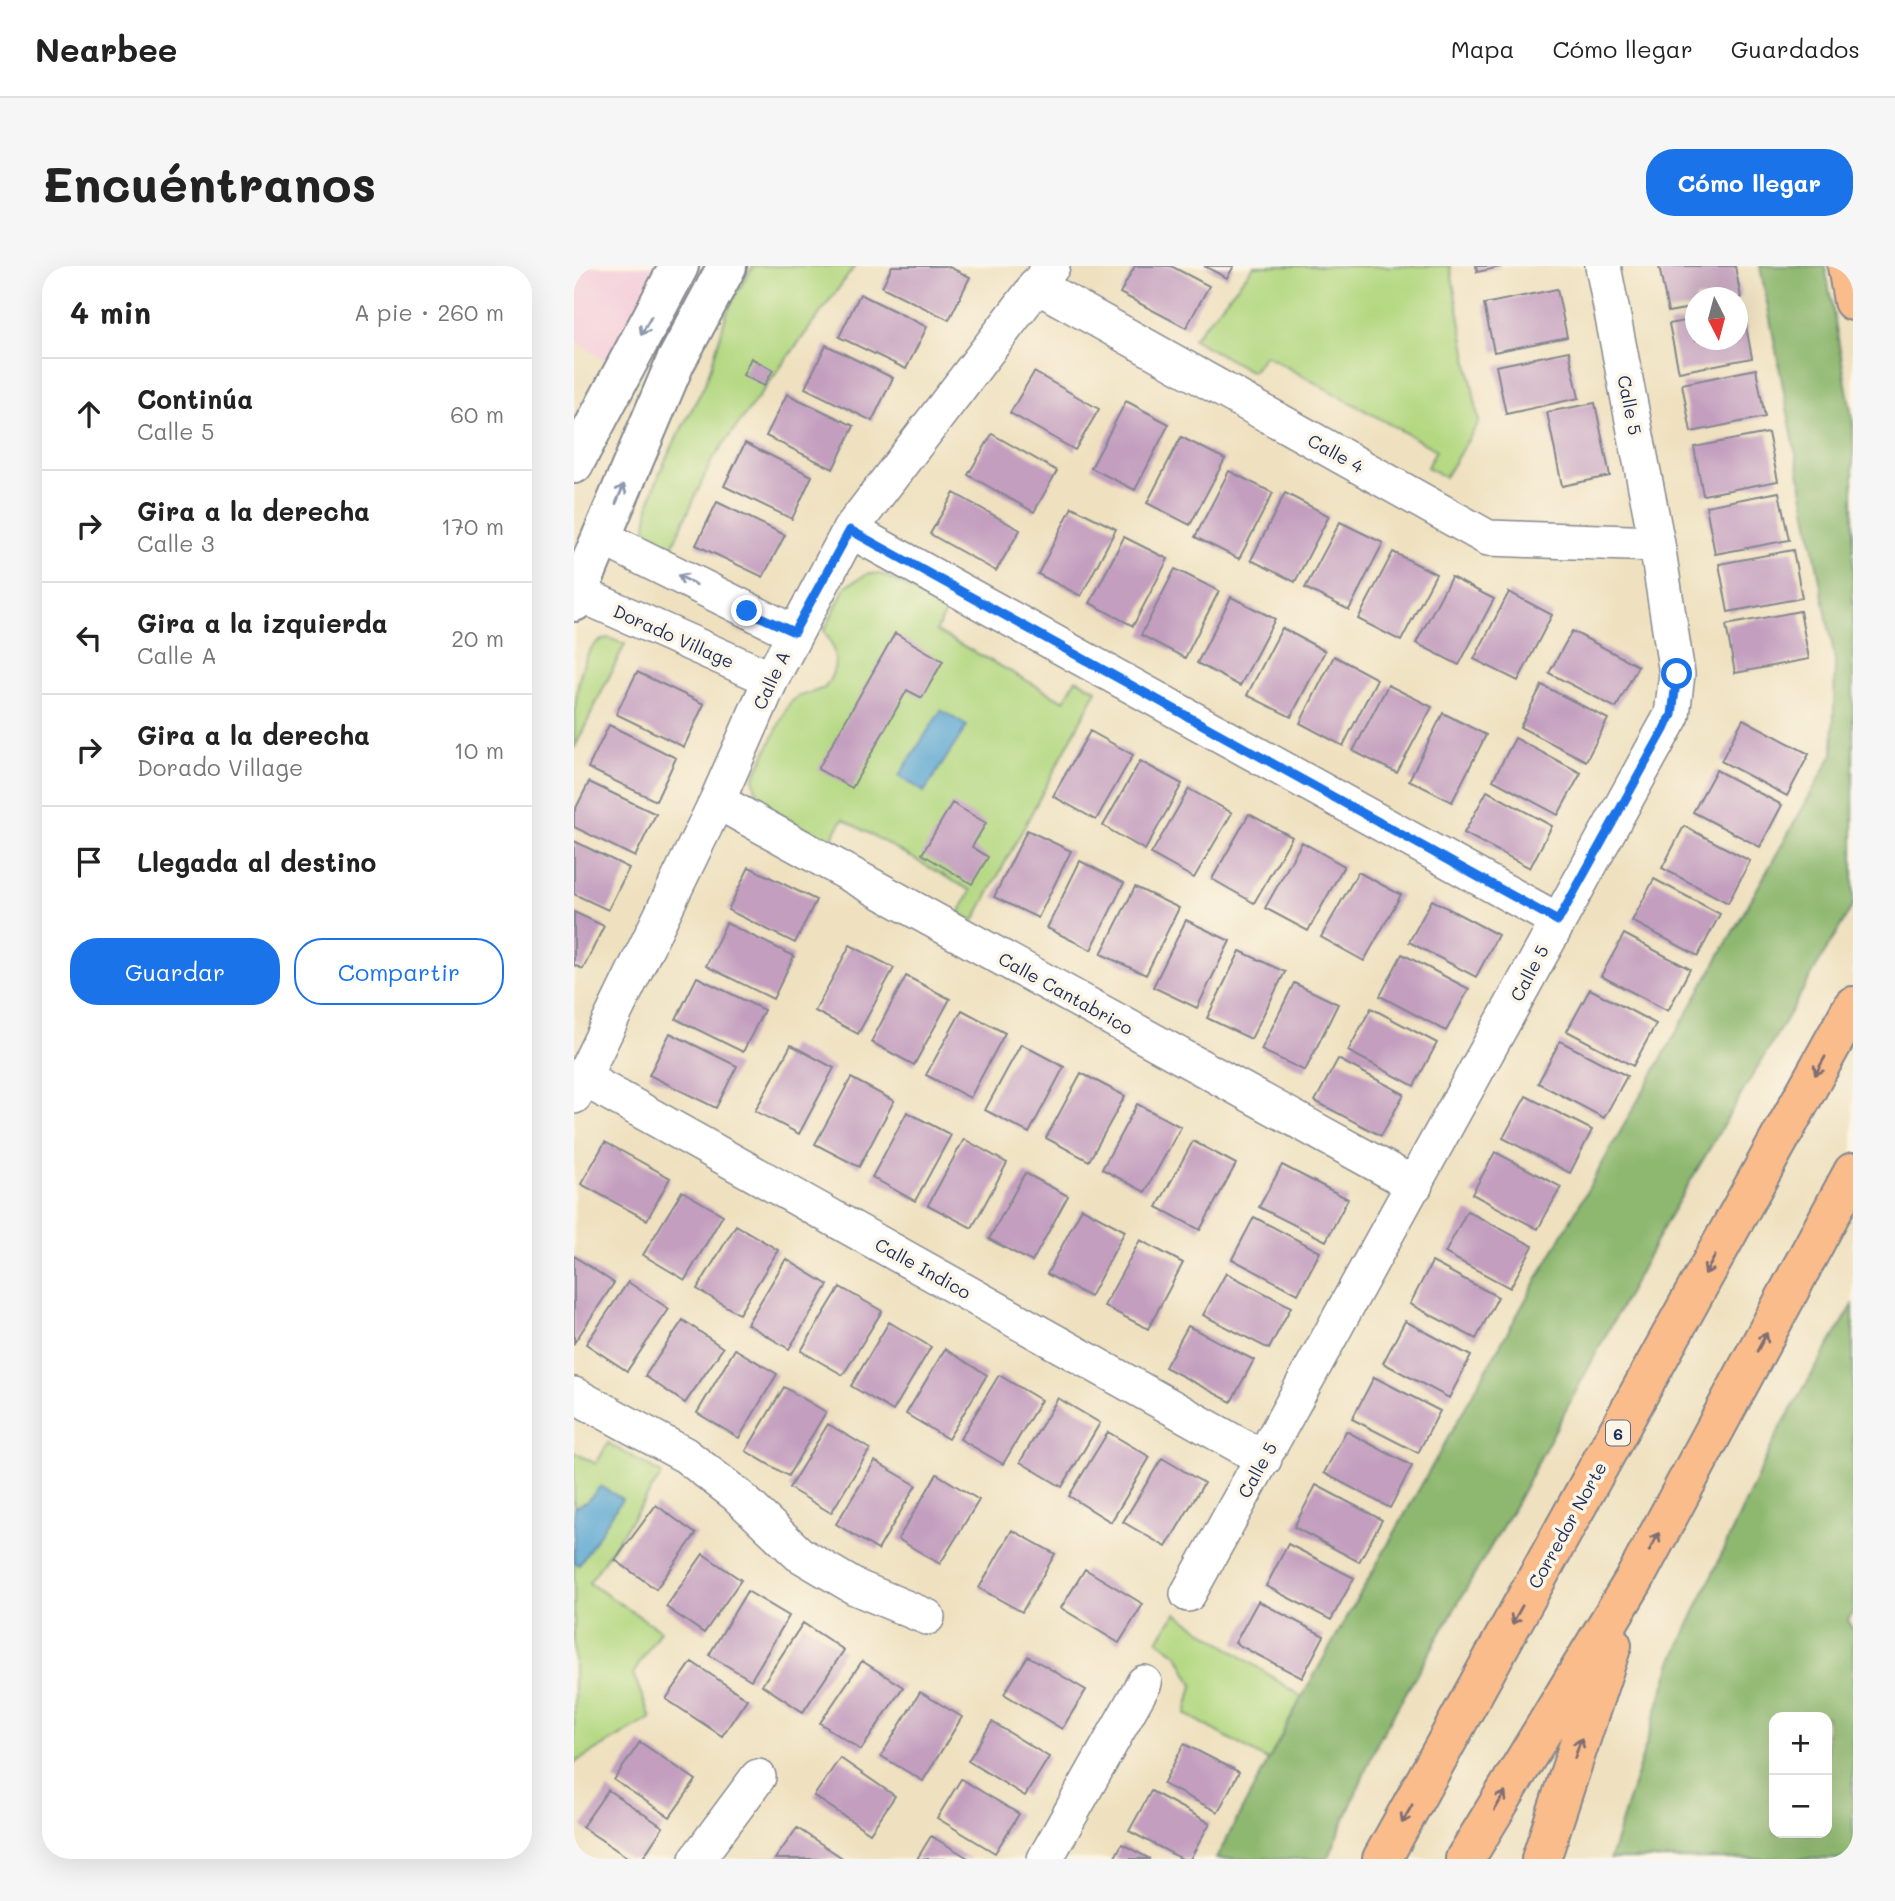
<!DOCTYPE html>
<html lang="es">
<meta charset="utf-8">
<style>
body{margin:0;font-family:Mali,sans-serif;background:#f6f6f6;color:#222}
.controls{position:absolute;right:21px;bottom:21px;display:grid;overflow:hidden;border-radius:14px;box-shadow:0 7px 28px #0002}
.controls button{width:63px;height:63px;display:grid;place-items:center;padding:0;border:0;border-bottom:2px solid #e0e0e0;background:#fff;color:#222;font:35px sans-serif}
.compass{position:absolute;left:1111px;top:21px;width:63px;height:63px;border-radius:50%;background:#fff;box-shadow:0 7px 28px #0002;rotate:174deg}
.stop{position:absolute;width:21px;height:21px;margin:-16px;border:5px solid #1a73e8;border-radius:50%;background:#fff}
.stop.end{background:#1a73e8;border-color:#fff;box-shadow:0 2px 7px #0008}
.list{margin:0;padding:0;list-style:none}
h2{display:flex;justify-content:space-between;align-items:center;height:91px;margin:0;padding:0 28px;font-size:30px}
h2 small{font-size:23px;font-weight:400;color:#767676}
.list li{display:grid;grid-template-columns:46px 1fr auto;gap:21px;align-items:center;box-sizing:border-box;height:112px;padding:0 28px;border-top:2px solid #e0e0e0}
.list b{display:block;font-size:26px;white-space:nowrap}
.list p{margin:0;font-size:23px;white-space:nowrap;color:#767676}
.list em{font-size:23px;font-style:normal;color:#767676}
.actions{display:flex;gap:14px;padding:21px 28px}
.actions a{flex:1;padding:16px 0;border:2px solid #1a73e8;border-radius:28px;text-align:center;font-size:24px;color:#1a73e8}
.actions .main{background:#1a73e8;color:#fff}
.icon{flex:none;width:38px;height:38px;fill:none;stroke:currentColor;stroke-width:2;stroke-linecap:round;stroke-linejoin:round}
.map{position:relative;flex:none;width:1279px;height:1593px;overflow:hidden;border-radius:28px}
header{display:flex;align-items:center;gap:42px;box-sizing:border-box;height:98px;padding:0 35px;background:#fff;border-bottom:2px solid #e0e0e0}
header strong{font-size:33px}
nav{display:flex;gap:38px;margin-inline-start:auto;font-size:24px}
.intro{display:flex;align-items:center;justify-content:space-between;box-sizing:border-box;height:168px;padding:0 42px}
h1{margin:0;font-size:49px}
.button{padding:18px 32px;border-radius:28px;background:#1a73e8;color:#fff;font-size:24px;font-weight:700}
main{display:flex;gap:42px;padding:0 42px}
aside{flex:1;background:#fff;border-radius:28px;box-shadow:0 7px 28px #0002}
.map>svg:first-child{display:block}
.built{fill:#f4cfdc}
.green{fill:#b3d881;stroke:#678470;stroke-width:2}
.forest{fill:#8eb86f;stroke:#547466;stroke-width:2;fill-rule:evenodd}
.water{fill:#59a6d2;stroke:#3a6a98;stroke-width:2}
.building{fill:#c39ebf}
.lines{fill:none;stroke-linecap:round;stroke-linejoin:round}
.minor-casing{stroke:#85888f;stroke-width:38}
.tertiary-casing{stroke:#85888f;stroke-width:42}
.motorway-casing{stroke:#85888f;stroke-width:42}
.minor{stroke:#fff;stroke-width:35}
.tertiary{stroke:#fff;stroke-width:38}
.motorway{stroke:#fabc8b;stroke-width:38}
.oneway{stroke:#8d97ae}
.oneway2{stroke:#7f6e72}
.route{stroke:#1a73e8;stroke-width:9}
.labels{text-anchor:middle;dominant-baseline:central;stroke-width:7;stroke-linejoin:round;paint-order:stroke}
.shield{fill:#fcf5e5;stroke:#5e6a86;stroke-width:2}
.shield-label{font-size:16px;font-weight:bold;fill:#1b2f5e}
.street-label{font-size:18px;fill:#1b2f5e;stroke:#fcf5e5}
</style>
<header>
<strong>Nearbee</strong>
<nav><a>Mapa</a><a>Cómo llegar</a><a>Guardados</a></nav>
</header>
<div class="intro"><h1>Encuéntranos</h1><a class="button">Cómo llegar</a></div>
<main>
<aside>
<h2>4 min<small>A pie · 260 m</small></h2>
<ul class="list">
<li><svg class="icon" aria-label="ahead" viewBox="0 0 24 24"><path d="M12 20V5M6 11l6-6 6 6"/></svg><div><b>Continúa</b><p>Calle 5</p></div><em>60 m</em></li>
<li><svg class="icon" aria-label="right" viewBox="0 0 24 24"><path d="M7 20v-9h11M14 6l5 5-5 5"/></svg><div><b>Gira a la derecha</b><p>Calle 3</p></div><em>170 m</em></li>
<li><svg class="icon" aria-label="left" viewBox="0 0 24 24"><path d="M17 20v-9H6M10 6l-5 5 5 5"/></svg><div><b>Gira a la izquierda</b><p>Calle A</p></div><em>20 m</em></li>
<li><svg class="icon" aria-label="right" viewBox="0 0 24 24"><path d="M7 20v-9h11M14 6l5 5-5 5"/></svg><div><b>Gira a la derecha</b><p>Dorado Village</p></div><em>10 m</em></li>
<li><svg class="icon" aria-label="arrive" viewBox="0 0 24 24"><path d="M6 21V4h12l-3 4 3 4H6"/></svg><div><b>Llegada al destino</b></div></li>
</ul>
<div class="actions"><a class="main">Guardar</a><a>Compartir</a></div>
</aside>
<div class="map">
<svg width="1279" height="1593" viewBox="0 0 1279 1593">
<rect width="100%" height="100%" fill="#fcf5e5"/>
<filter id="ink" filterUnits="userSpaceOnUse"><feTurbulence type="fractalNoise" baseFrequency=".0143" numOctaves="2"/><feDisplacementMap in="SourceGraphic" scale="14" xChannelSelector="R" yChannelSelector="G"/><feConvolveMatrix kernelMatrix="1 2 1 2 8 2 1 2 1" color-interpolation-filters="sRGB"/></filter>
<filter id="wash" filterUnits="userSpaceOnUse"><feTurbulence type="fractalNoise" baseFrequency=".00686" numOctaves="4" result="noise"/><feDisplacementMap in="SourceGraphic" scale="28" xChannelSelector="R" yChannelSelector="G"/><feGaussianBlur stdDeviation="1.57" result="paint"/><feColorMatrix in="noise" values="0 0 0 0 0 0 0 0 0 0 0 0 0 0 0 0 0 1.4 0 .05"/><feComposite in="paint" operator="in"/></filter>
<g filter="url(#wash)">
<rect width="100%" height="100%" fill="#efe1c0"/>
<path class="built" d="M0,0H94L48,102L26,92L0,74Z"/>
<path class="green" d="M179,0H281L138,194L97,283L72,264C74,213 108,165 130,120C140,96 145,72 153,47C158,31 171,15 179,0Z
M680,0H876L905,156L871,211L853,201L862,184L691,89L678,106L619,73Z
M295,307L310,309L374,343L362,365L490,435L502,413L523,424L400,655L385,647L397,625L269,553L256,575C230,560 178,544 180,511L215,438L223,431L251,422C265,401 264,386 250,365L272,320Z
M34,372L51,378L0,483C0,455 0,376 34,372Z
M34,1177L88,1208L15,1317L86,1364L59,1408L77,1452L0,1497V1186L22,1198Z
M602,1347L728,1431L695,1495L612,1448L619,1419L604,1389L584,1374Z"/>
<path class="forest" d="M1186,0H1251L1279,157V639L1094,953L942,1237L804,1475L754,1593H642L728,1431L1259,488L1261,394Z
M1279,1039V1345L1274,1354L1279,1365V1593H1036L1098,1396L1204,1166ZM1200,1451H1253V1567H1200Z"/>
<path class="water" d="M367,444L393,460L350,526L325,510Z
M27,1220L48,1233L5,1299L0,1295V1241L12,1236Z"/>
<g id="blocks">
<path class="building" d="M318,0H373L396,11L375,54L308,21Z
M561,0H597L635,20L612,62L546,27Z
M630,0H660L653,12Z
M902,0H927V1L903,6Z
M1085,0H1161L1167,32H1122V41L1094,46Z
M983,23L993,71L920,86L910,38Z
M286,28L353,61L332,103L265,71Z
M1169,44L1178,92L1105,106L1095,58L1122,53V74H1164V45Z
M252,79L319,112L298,155L231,122Z
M995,85L1005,132L932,148L922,100Z
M177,92L199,104L190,120L169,109Z
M1182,103L1191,151L1117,166L1108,118Z
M460,106L525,143L501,184L436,147Z
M213,128L280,160L259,203L192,170Z
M552,135L595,158L561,224L517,202Z
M1021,137L1036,210L988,220L973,146Z
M1194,167L1204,215L1129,229L1120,181Z
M418,168L483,205L460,246L394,209Z
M607,171L651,193L616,259L573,237Z
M171,177L238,210L218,253L150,220Z
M655,205L699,227L665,293L621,271Z
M1205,226L1215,274L1141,288L1132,240Z
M380,227L446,264L422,305L356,268Z
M711,227L755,250L721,316L677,294Z
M143,236L211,269L189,311L122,279Z
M498,241L542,263L507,330L464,308Z
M766,256L809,277L775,344L731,322Z
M550,271L594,293L559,360L516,337Z
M1219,284L1228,332L1154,346L1145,298Z
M819,286L862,308L827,375L784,353Z
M601,303L645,325L611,392L567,369Z
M877,311L920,333L885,399L842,377Z
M935,326L978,349L944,415L900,393Z
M657,331L701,353L666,420L623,397Z
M1226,345L1235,393L1161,407L1152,359Z
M708,362L751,385L717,451L673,429Z
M998,365L1064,400L1042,442L975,407Z
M321,367L369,395L348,432L333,424L278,522L244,503Z
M760,390L803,413L769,480L726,457Z
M63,406L130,438L110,481L42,448Z
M814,419L858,441L823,507L779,485Z
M968,419L1034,453L1012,495L946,461Z
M869,447L912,469L878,536L835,514Z
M1169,453L1235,488L1213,530L1147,495Z
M35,459L102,492L82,535L14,502Z
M516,465L559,489L522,554L479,530Z
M941,472L1007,507L984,549L919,514Z
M566,495L608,518L571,584L529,560Z
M1142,504L1208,539L1186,581L1119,546Z
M15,516L82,548L61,591L0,561V546Z
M615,523L658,547L620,612L577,588Z
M913,525L978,560L956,602L890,567Z
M378,537L412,557L398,581L414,591L398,618L348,588Z
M675,548L718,571L680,637L638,613Z
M1110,560L1176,595L1154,637L1088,602Z
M453,564L497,585L464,652L420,631Z
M0,575L55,602L34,644L0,628Z
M728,576L770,600L734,665L691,642Z
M506,595L550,617L517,684L473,662Z
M175,601L242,634L221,677L154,644Z
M784,606L827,629L790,695L747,671Z
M1080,613L1146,648L1124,690L1058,655Z
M561,621L605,642L572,709L527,688Z
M858,634L924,669L902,711L835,676Z
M0,646L30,660L9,703L0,699Z
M612,654L656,675L623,742L579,721Z
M152,657L220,690L199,733L132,700Z
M1050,668L1116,703L1094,745L1027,710Z
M276,679L320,702L284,768L241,745Z
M666,685L711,706L677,773L633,752Z
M828,688L895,723L872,765L806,730Z
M332,710L376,733L340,799L297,776Z
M123,711L190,744L169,786L102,753Z
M720,717L764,738L731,805L687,784Z
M1016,723L1082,758L1059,800L993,765Z
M797,742L863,777L840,820L774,785Z
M388,744L431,767L396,832L352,809Z
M96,767L163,800L142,842L75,809Z
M986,775L1053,810L1030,852L964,817Z
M447,778L490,801L455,867L411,844Z
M217,779L260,802L225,868L181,845Z
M764,793L830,828L807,870L741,835Z
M507,807L551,830L515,895L472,872Z
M277,812L320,835L285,901L241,878Z
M952,830L1018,864L996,907L929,872Z
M563,838L607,861L571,926L528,903Z
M333,846L377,869L341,935L298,911Z
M390,873L433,897L398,962L354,939Z
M619,875L662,898L626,964L583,941Z
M31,876L96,912L73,954L7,918Z
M921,886L987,921L964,963L898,928Z
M708,899L774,933L752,975L685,941Z
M451,907L494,930L458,996L415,973Z
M108,925L149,949L111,1014L69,989Z
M508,942L551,965L516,1031L473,1008Z
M893,945L959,980L936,1022L871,987Z
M680,951L746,986L724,1028L658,993Z
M162,959L204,984L165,1048L123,1023Z
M566,974L609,997L574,1063L530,1040Z
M0,990L40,1017L0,1077Z
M212,993L254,1019L215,1083L173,1058Z
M858,996L924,1031L902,1073L836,1038Z
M652,1007L717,1041L695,1083L629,1049Z
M54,1016L95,1043L53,1105L12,1078Z
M266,1021L308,1045L269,1109L227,1085Z
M109,1054L149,1082L111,1137L71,1110Z
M831,1055L897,1090L875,1132L809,1097Z
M315,1056L357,1081L319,1145L277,1120Z
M614,1060L680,1094L657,1136L591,1101Z
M161,1083L203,1108L165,1172L123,1147Z
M371,1083L413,1109L374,1173L332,1148Z
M425,1109L467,1134L429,1198L386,1173Z
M800,1111L866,1145L844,1187L778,1153Z
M210,1121L252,1146L214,1210L172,1185Z
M484,1132L526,1157L488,1221L446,1196Z
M254,1158L296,1183L257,1247L215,1222Z
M772,1165L838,1200L816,1242L750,1207Z
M534,1166L576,1191L537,1256L495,1230Z
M588,1192L630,1217L592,1281L549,1256Z
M301,1195L342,1219L304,1284L262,1258Z
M363,1208L405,1234L366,1298L324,1273Z
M742,1219L808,1254L785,1296L720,1261Z
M82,1239L122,1268L82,1323L41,1294Z
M438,1264L481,1288L448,1346L405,1322Z
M714,1278L780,1312L757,1354L692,1320Z
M129,1288L167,1314L130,1367L92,1341Z
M511,1303L569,1338L545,1377L487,1342Z
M173,1325L215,1350L177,1414L135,1389Z
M684,1335L750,1370L728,1412L661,1377Z
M229,1357L270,1384L229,1446L188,1419Z
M454,1390L512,1424L488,1463L430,1428Z
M288,1395L329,1421L287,1484L246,1457Z
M118,1396L173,1433L148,1470L92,1433Z
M346,1426L388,1451L349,1515L307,1490Z
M418,1456L475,1491L451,1530L394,1495Z
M66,1476L122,1514L96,1551L40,1514Z
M610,1478L665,1506L644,1546L589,1518Z
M266,1492L321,1530L296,1567L240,1530Z
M387,1513L445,1548L421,1587L363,1552Z
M34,1524L89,1561L68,1593H56L8,1561Z
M577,1525L636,1557L616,1593H608L555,1565Z
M223,1562L270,1593H201Z
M357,1570L396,1593H343Z
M548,1578L576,1593H540Z"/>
</g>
</g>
<g filter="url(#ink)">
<use href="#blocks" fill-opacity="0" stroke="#85888f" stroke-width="2"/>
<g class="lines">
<defs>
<path id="minor" d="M462,19L914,272L1083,278
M276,264L984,655
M27,271L220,367
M4,327L197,413
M143,535L841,919
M9,812L690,1193
M0,830L143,535L197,413L276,264L478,0
M0,1129L111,1189L163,1229L225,1288L281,1321L353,1351
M614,1328L1098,449L1103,408L1083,278L1029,0
M123,1593L184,1511
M471,1593L570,1417"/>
<path id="tertiary" d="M0,198L105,0
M0,336L101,97L153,0"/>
<path id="motorway" d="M1273,0L1279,35
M808,1593L1279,740
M891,1593L1060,1314L1279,906
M967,1593L1038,1379"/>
</defs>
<use href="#minor" class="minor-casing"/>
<use href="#tertiary" class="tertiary-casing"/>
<use href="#motorway" class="motorway-casing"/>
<use href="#minor" class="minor"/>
<use href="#tertiary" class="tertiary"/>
<use href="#motorway" class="motorway"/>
</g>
<defs><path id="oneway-shaft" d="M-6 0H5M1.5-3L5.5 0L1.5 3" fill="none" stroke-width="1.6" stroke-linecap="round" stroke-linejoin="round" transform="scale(1.75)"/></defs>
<g class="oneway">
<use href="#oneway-shaft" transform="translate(72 60) rotate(119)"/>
<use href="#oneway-shaft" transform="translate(46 228) rotate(-67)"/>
<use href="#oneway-shaft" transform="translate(113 314) rotate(-153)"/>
</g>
<g class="oneway2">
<use href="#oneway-shaft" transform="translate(1246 800) rotate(119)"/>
<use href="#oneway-shaft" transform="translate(1136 999) rotate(119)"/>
<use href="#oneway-shaft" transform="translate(1188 1076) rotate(-62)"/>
<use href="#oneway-shaft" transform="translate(1080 1276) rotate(-62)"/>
<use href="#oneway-shaft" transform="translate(943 1349) rotate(119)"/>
<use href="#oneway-shaft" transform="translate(1004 1482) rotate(-72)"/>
<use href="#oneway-shaft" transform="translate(926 1535) rotate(-59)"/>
<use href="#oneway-shaft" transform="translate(833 1548) rotate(119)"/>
</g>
</g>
<g class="lines" filter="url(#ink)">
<path class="route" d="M173,345L220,366L276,264L984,655L1098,449L1103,408"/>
</g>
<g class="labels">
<rect class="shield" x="1032" y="1154.5" width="24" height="25" rx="5"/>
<g class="shield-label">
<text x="1044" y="1167">6</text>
</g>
<g class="street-label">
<text transform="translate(1056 139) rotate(79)">Calle 5</text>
<text transform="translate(762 187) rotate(29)">Calle 4</text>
<text transform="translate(100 370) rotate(24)">Dorado Village</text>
<text transform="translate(197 414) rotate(-65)">Calle A</text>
<text transform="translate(955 707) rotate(-62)">Calle 5</text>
<text transform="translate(492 727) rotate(29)">Calle Cantabrico</text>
<text transform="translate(349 1002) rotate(29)">Calle Indico</text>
<text transform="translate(683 1204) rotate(-61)">Calle 5</text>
<text transform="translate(993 1259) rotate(-61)">Corredor Norte</text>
</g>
</g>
</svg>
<div class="controls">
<button>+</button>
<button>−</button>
</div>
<svg class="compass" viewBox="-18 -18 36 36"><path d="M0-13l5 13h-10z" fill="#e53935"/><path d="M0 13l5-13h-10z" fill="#767676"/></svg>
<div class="stop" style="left:1103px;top:408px"></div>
<div class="stop end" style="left:173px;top:345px"></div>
</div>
</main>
